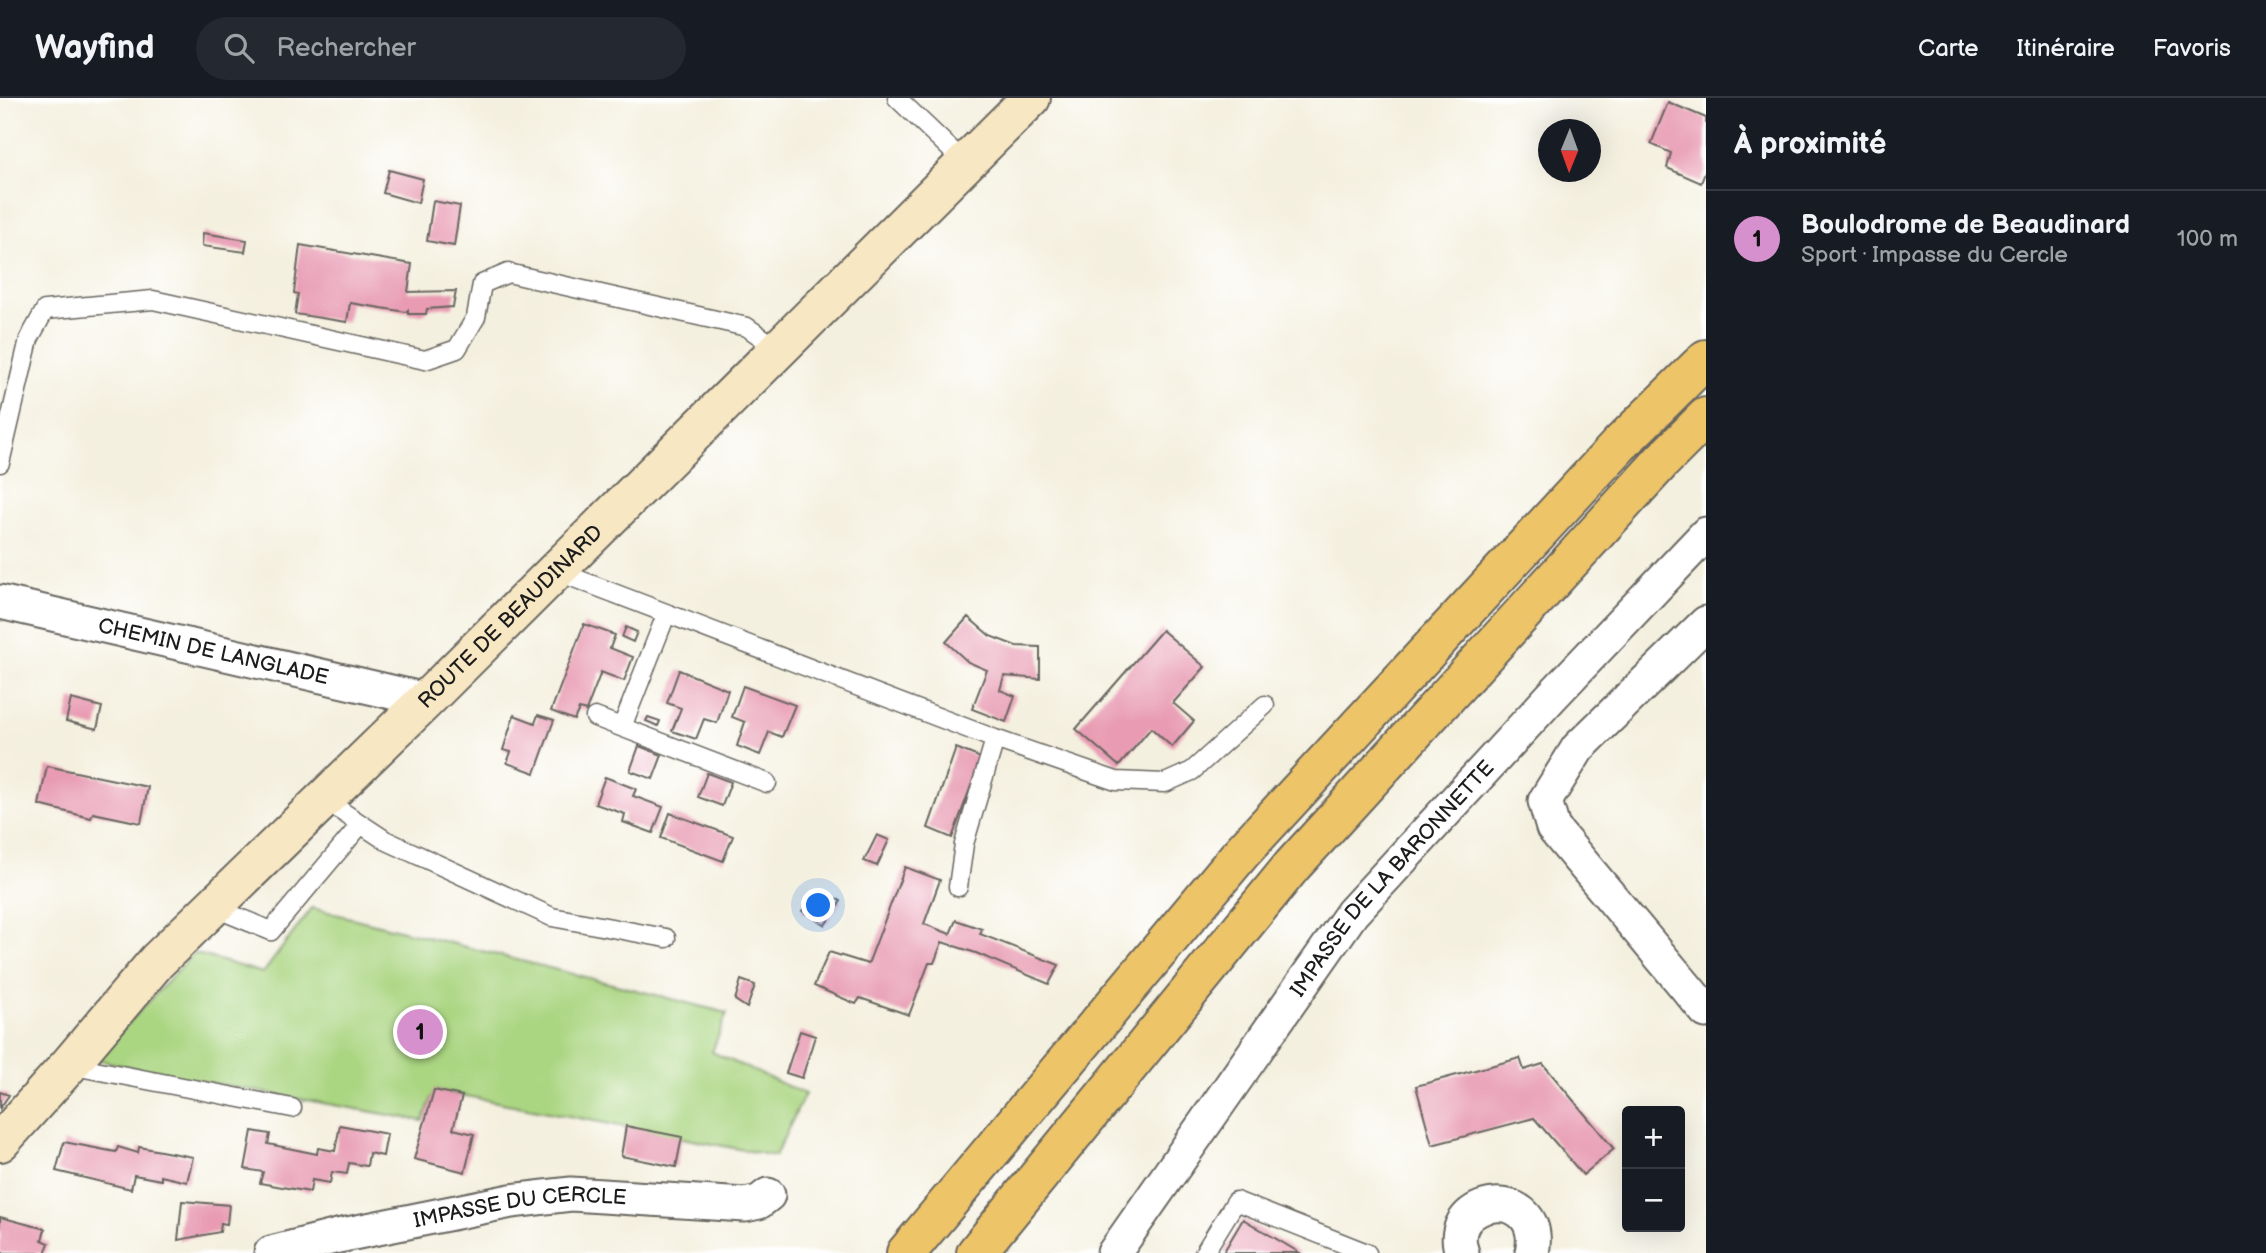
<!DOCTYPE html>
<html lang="fr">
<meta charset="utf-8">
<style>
body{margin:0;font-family:"Balsamiq Sans",sans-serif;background:#242831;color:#f1f3f6}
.controls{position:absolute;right:21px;bottom:21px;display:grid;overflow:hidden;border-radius:7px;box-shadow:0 7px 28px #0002}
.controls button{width:63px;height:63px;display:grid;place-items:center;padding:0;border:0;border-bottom:2px solid #363941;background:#171b24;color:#f1f3f6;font:35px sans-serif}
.compass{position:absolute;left:1538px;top:21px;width:63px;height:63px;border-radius:50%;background:#171b24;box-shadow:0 7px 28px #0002;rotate:181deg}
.you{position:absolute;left:819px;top:808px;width:24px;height:24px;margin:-18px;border:5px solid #fff;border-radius:50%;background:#1a73e8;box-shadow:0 0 0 10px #1a73e833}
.badge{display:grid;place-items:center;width:46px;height:46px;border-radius:50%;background:#d690ce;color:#111;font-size:23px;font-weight:700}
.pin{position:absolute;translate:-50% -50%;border:4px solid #fff;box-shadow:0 2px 7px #0006}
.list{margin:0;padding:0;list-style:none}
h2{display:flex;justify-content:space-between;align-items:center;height:91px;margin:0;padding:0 28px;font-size:30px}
h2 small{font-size:23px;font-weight:400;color:#9ea1a6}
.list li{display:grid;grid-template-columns:46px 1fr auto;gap:21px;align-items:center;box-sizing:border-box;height:98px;padding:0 28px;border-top:2px solid #363941}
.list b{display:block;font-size:26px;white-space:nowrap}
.list p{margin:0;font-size:23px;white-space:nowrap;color:#9ea1a6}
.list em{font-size:23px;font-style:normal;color:#9ea1a6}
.icon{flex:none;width:38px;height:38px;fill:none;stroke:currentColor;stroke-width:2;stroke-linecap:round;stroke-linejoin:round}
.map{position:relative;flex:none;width:1706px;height:1155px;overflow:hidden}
header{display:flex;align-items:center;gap:42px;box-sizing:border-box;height:98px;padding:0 35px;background:#171b24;border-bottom:2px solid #363941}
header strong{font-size:33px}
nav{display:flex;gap:38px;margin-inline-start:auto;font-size:24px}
.search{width:490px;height:63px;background:#242831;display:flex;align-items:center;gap:18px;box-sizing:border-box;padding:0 24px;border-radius:38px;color:#9ea1a6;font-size:26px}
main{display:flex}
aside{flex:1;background:#171b24}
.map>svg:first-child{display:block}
.green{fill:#aad581;stroke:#63784e;stroke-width:2}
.building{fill:#e89bb3}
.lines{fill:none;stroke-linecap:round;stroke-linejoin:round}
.lane-casing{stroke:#686660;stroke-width:21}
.street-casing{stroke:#686660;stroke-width:37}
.secondary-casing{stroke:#686660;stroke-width:42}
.highway-casing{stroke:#686660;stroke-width:42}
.lane{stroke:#fff;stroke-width:18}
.street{stroke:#fff;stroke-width:33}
.secondary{stroke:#f8e7c3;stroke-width:38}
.highway{stroke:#eec469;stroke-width:38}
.labels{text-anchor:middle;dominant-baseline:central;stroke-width:6;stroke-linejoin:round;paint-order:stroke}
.street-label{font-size:21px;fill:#1c1c1c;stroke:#fff}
</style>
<header>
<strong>Wayfind</strong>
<div class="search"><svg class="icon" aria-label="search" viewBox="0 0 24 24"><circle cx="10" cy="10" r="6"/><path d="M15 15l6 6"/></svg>Rechercher</div>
<nav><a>Carte</a><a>Itinéraire</a><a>Favoris</a></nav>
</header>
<main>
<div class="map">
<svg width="1706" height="1155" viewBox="0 0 1706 1155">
<rect width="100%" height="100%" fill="#fff"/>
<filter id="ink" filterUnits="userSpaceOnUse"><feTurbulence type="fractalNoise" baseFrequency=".0143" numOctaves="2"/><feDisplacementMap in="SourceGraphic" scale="14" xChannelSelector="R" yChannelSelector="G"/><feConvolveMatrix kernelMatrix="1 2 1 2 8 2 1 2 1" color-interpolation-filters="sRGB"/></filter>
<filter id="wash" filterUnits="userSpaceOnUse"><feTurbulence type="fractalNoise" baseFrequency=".00686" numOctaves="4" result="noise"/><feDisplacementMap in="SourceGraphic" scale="28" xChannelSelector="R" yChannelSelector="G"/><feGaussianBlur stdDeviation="1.57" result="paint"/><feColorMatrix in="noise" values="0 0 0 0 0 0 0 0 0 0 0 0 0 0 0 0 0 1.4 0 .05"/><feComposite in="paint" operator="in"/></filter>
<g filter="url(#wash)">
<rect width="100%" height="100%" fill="#f4f0df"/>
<path class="green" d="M312,810L727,915L712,954L805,996L775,1058L435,992L423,1023L156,975L95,961L194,855L263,875Z"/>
<g id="blocks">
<path class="building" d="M1668,4L1706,20V72L1701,85L1667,70L1671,55L1651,46Z
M389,72L423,81L418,105L383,95Z
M433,103L460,108L454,148L427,143Z
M203,135L247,142L245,154L202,148Z
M300,147L412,166L408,194L456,193L453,209L427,211L426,216H408V212L406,214L350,205L347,224L295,216L298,196L294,195Z
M968,519L990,538L1016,548L1040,549V581L1004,578L1000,592L1015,598L1006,624L972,611L987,572L968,564L946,544Z
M584,526L615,537L610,550L633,559L624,583L601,574L586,613L579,611L574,622L551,613Z
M626,529L637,534L633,544L622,539Z
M1162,532L1205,569L1173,605L1194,623L1172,649L1151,630L1119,668L1076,631Z
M679,572L728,592L717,625L704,621L696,641L672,633L681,610L667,605Z
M743,588L795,607L782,639L769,634L760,657L737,648L745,624L732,619Z
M71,601L102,609L97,631L66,623Z
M514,617L535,625L538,617L554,622L535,675L507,665L511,654L503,652Z
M648,619L660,623L658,628L646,623Z
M639,648L662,657L653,681L630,673Z
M956,650L981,660L952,740L928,730Z
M47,668L148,689L141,725L93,715L91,720L39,707Z
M707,675L731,684L722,708L698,699Z
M605,679L636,691L633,698L663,709L653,735L623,724L625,716L595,706Z
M670,715L733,738L723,763L661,740Z
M877,737L889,742L877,768L864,763Z
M905,769L940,782L924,826L950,836L956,822L982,831L980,836L1059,867L1049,886L976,855L942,844L934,865H929L909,917L860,900L856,906L814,888L829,854L868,866Z
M824,794L841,803L825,827L802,813L809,802L816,805Z
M741,882L755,887L747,910L735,902Z
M800,933L815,938L802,980L786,975Z
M1520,960L1524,972L1543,966L1614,1051L1583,1077L1534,1020L1432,1047L1416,988Z
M434,992L462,998L453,1031L474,1036L465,1074L414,1061Z
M0,994L9,997L0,1010Z
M340,1027L387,1036L383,1058L369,1055L367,1068L349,1065L347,1076L332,1074L330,1085L312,1082L310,1094L260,1085L263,1074L245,1071L252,1033L270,1036L268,1046L317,1056L318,1050L335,1053Z
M626,1028L682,1039L676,1069L621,1058Z
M64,1044L116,1054L118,1049L138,1055L139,1049L193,1059L187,1084L161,1078V1082L134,1077L131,1091L56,1073Z
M182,1103L229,1107L227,1126L221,1125L220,1134L178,1142Z
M0,1119L45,1131L42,1142L49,1145L45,1155H0Z
M1243,1121L1300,1155H1223Z"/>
</g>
</g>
<g filter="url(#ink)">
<use href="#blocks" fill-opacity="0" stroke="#686660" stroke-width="2"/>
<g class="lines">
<defs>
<path id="lane" d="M897,0L965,65
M0,365L29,241L45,212L153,202L425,262L457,251L476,219L482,186L508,175L747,229L778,251
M556,473L995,641L1116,683L1165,685L1192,673L1265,607
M595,619L767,685
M622,629L666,517
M323,701L385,742L552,819L666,840
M958,789L964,746L995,641
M213,809L271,833L361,726
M69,967L292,1010
M1204,1155L1236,1103L1367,1155"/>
<g id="street">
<path id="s1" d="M0,504L426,602"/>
<path d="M1706,525L1578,650L1545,703L1553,730L1706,913"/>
<path id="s2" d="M271,1155L338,1138L511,1103L571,1096L745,1107L759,1104L768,1097"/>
<path id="s3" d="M1114,1155L1352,815L1551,599L1706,436"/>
<path d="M1462,1155C1441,1098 1546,1084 1532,1155"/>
</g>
<g id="secondary">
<path id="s4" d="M0,1044L69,967L157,863L426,602L1031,0"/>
</g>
<path id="highway" d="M906,1155L1241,755L1619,347L1706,261
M976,1155L1292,768L1661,364L1706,319"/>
</defs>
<use href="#lane" class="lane-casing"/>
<use href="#street" class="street-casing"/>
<use href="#secondary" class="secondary-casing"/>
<use href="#highway" class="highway-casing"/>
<use href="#lane" class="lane"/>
<use href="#street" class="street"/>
<use href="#secondary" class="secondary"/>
<use href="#highway" class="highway"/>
</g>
</g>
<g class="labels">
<g class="street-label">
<text stroke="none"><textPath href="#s4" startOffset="733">ROUTE DE BEAUDINARD</textPath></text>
<text stroke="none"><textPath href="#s1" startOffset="219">CHEMIN DE LANGLADE</textPath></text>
<text stroke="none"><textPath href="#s3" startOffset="467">IMPASSE DE LA BARONNETTE</textPath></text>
<text stroke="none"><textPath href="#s2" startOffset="254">IMPASSE DU CERCLE</textPath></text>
</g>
</g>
</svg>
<div class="controls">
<button>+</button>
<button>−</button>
</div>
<svg class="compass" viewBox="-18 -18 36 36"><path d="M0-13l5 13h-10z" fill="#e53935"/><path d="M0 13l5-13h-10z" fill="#9ea1a6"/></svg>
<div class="you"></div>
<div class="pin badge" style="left:420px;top:934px">1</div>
</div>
<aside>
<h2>À proximité<small></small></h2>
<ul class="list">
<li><span class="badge">1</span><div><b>Boulodrome de Beaudinard</b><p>Sport · Impasse du Cercle</p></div><em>100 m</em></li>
</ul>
</aside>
</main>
